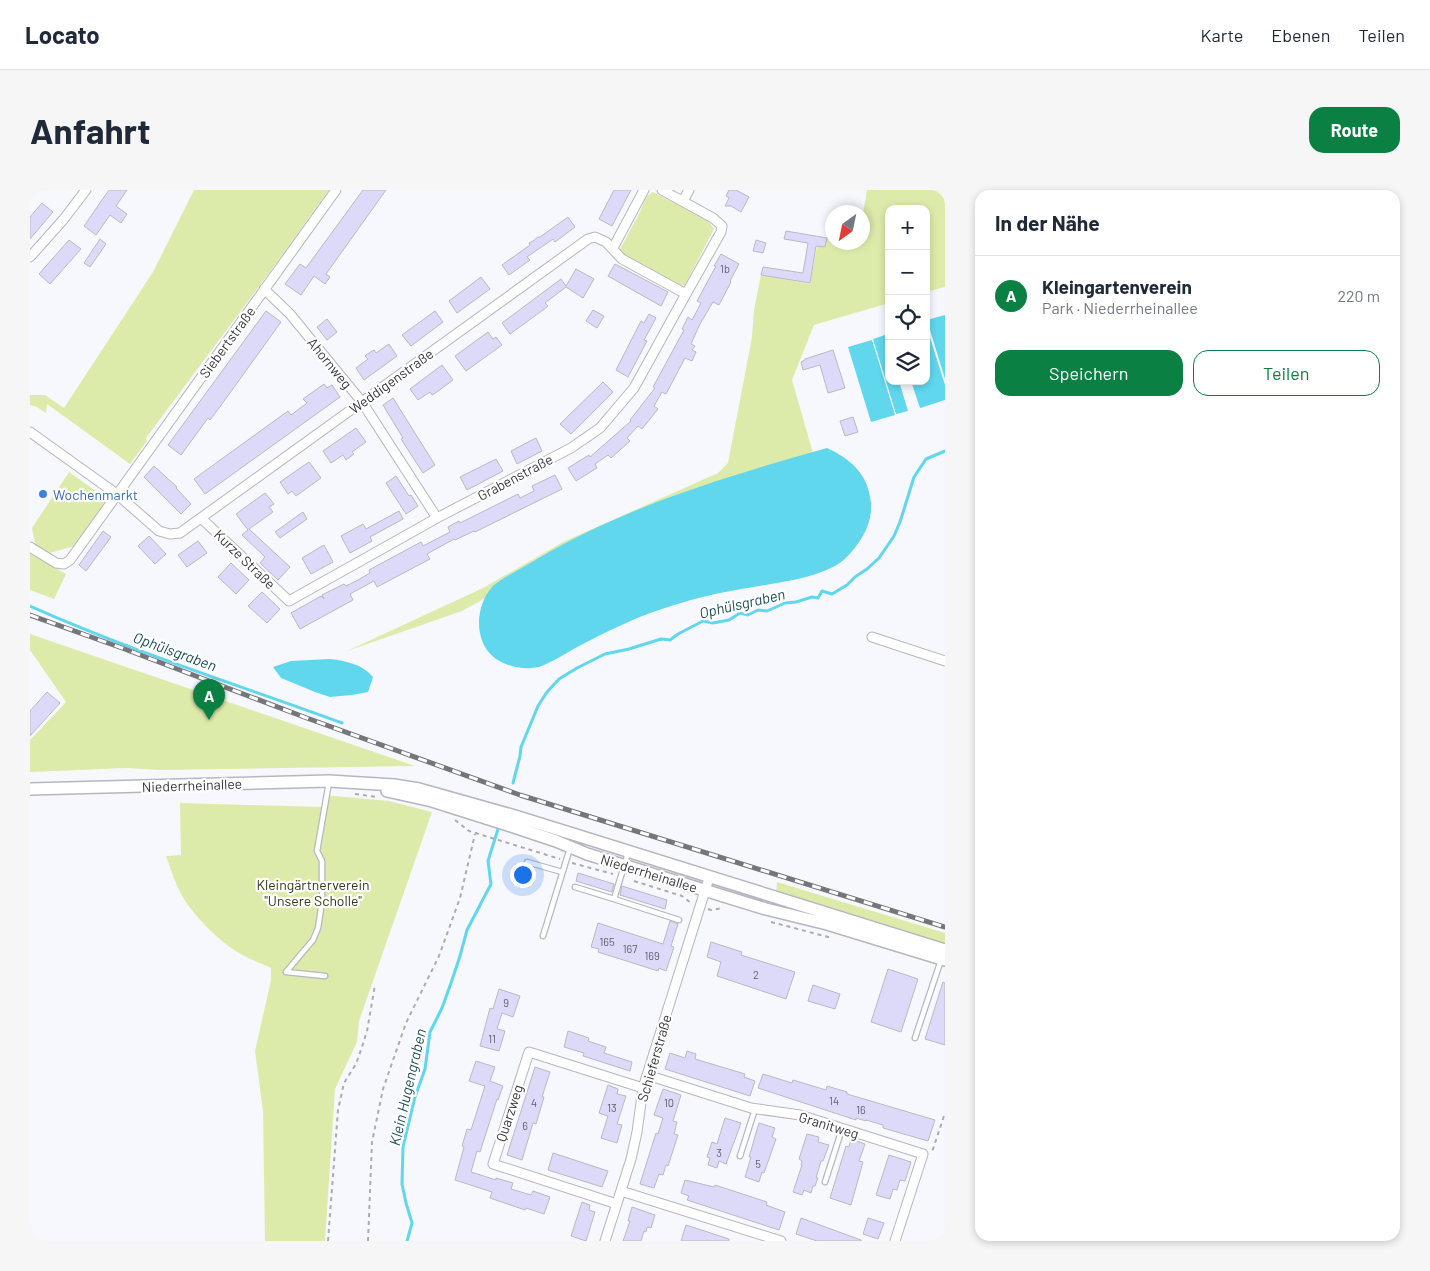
<!DOCTYPE html>
<html lang="de">
<meta charset="utf-8">
<style>
body{margin:0;font-family:Barlow,sans-serif;background:#f6f6f7;color:#1f2937}
.controls{position:absolute;right:15px;top:15px;display:grid;overflow:hidden;border-radius:10px;box-shadow:0 2px 8px #0003}
.controls button{width:45px;height:45px;display:grid;place-items:center;padding:0;border:0;border-bottom:1px solid #e0e1e3;background:#fff;color:#1f2937;font:25px sans-serif}
.compass{position:absolute;left:795px;top:15px;width:45px;height:45px;border-radius:50%;background:#fff;box-shadow:0 2px 8px #0003;rotate:213deg}
.you{position:absolute;left:492px;top:684px;width:18px;height:18px;margin:-12px;border:4px solid #fff;border-radius:50%;background:#1a73e8;box-shadow:0 0 0 8px #1a73e833}
.badge{display:grid;place-items:center;width:32px;height:32px;border-radius:50%;background:#0b8043;color:#fff;font-size:16px;font-weight:700}
.pin{position:absolute;translate:-50% -41px;filter:drop-shadow(0 1px 2px #0008)}
.pin::after{content:'';position:absolute;top:26px;width:18px;height:15px;background:inherit;clip-path:polygon(0 0,100% 0,50% 100%)}
.list{margin:0;padding:0;list-style:none}
h2{display:flex;justify-content:space-between;align-items:center;height:65px;margin:0;padding:0 20px;font-size:21px}
h2 small{font-size:16px;font-weight:400;color:#747a83}
.list li{display:grid;grid-template-columns:32px 1fr auto;gap:15px;align-items:center;box-sizing:border-box;height:80px;padding:0 20px;border-top:1px solid #e0e1e3}
.list b{display:block;font-size:19px;white-space:nowrap}
.list p{margin:0;font-size:16px;white-space:nowrap;color:#747a83}
.list em{font-size:16px;font-style:normal;color:#747a83}
.actions{display:flex;gap:10px;padding:15px 20px}
.actions a{flex:1;padding:11px 0;border:1px solid #0b8043;border-radius:15px;text-align:center;font-size:18px;color:#0b8043}
.actions .main{background:#0b8043;color:#fff}
.icon{flex:none;width:28px;height:28px;fill:none;stroke:currentColor;stroke-width:2;stroke-linecap:round;stroke-linejoin:round}
.map{position:relative;flex:none;width:915px;height:1051px;overflow:hidden;border-radius:15px}
header{display:flex;align-items:center;gap:30px;box-sizing:border-box;height:70px;padding:0 25px;background:#fff;border-bottom:1px solid #e0e1e3}
header strong{font-size:24px}
nav{display:flex;gap:28px;margin-inline-start:auto;font-size:18px}
.intro{display:flex;align-items:center;justify-content:space-between;box-sizing:border-box;height:120px;padding:0 30px}
h1{margin:0;font-size:35px}
.button{padding:12px 22px;border-radius:15px;background:#0b8043;color:#fff;font-size:18px;font-weight:700}
main{display:flex;gap:30px;padding:0 30px}
aside{flex:1;background:#fff;border-radius:15px;box-shadow:0 2px 8px #0003}
.map>svg:first-child{display:block}
.green{fill:#ddebaa}
.water{fill:#61d7ed}
.lines{fill:none;stroke-linecap:round;stroke-linejoin:round}
.stream{stroke:#61d7ed;stroke-width:3}
.building{fill:#dcd9f9;stroke:#b9b9c3}
.lane-casing{stroke:#b6b6c0;stroke-width:7}
.street-casing{stroke:#b6b6c0;stroke-width:11}
.secondary-casing{stroke:#b6b6c0;stroke-width:14}
.path{stroke:#ababb1;stroke-width:2;stroke-dasharray:4 4;stroke-linecap:butt}
.lane{stroke:#fff;stroke-width:4.5}
.street{stroke:#fff;stroke-width:9}
.secondary{stroke:#fff;stroke-width:11}
.rail-casing{stroke:#75757a;stroke-width:5}
.rail{stroke:#fff;stroke-width:3;stroke-dasharray:9;stroke-linecap:butt}
.shop-dot{fill:#3f7fe0;stroke:#fff;stroke-width:2}
.labels{text-anchor:middle;dominant-baseline:central;stroke-width:4.5;stroke-linejoin:round;paint-order:stroke}
.number-label{font-size:11px;fill:#61606b}
.street-label{font-size:14px;fill:#38383c;stroke:#fff}
.shop-label{font-size:14px;fill:#366cbe;stroke:#fff;text-anchor:start}
.park-label{font-size:14px;fill:#333916;stroke:#fff}
.water-label{font-size:15px;font-style:italic;fill:#1c4f59;stroke:#fff}
</style>
<header>
<strong>Locato</strong>
<nav><a>Karte</a><a>Ebenen</a><a>Teilen</a></nav>
</header>
<div class="intro"><h1>Anfahrt</h1><a class="button">Route</a></div>
<main>
<div class="map">
<svg width="915" height="1051" viewBox="0 0 915 1051">
<rect width="100%" height="100%" fill="#f7f7fe"/>
<path class="green" d="M164,0H299L248,71L116,248L117,251L100,274L17,214L16,223L7,217L0,215V205H15L34,218L123,82Z
M837,0H915V97L896,102V19H859V113L784,135L762,190L783,263L543,360L432,421L317,461L453,398L533,352L688,283L698,273L722,147L724,120L731,85L780,94L787,56L795,57L797,47L802,48V52H832L833,24Z
M623,2L644,13L654,15L666,21L679,32L684,39L655,95L647,96L595,68L589,61L610,22L616,7Z
M39,282L77,309L45,356L19,363L4,355L5,354L2,338Z
M0,364L36,384L24,409L0,400Z
M0,444L385,576L131,580L96,578L0,582V550L36,512L0,460Z
M293,605L359,611L402,622L329,831L327,852L305,899L295,1051H235L233,921L225,861L241,790V778C231,773 219,769 209,763C191,753 165,727 154,709C146,696 141,680 136,666L151,665L150,613L292,617Z
M747,692L915,743V756L746,703Z"/>
<path class="water" d="M915,125V189L897,130Z
M896,135L915,195V210L890,218L881,191H896Z
M855,145L859,158V191H869L878,221L866,224L843,149Z
M842,150L865,225L841,232L818,157Z
M797,258C822,270 838,284 841,313C842,327 837,341 829,352C824,359 818,367 811,372C786,390 736,394 706,400C681,404 656,411 632,419C604,428 576,442 549,456C536,463 523,472 509,477C494,480 479,477 466,469C443,453 445,416 462,397C470,389 496,376 507,369C599,315 695,287 797,258Z
M300,469C316,471 332,474 343,487L338,502L322,505L300,507L285,502L251,488L243,477L261,471Z"/>
<g class="lines">
<path class="stream" d="M0,416C101,461 208,495 312,533
M483,593L490,566L491,557L508,516L517,502L529,489L547,478L575,464L599,459L631,449L640,450L648,444L673,431L683,433L699,430L710,423L718,425L728,420L737,421L755,413L766,412L782,407L788,408L792,401L802,404L817,395L825,387L837,379L849,368L864,346L870,332L884,287L896,269L915,261
M377,1051L382,1033L376,1013L372,994L373,957L385,907L395,879L400,842L412,818L421,793L430,766L437,740L461,694L458,671L468,639"/>
</g>
<path class="building" d="M79,0H97L86,16L97,24L91,33L80,25L66,45L54,36Z
M333,0H356L296,84L300,87L295,94L284,86L271,105L255,94L270,74L276,78Z
M584,0H601L582,36L569,29Z
M699,0H706L719,7L711,22L701,16H695L699,8L696,6Z
M12,13L23,22L0,49V27Z
M538,27L545,37L525,52L523,49L497,67L500,70L479,85L472,75L500,55L499,53L503,51L508,47H510Z
M756,41L797,48L795,57L786,56L780,93L731,85L733,77L773,83L778,53L754,49Z
M70,49L76,54L60,77L54,73Z
M39,50L51,59L20,94L9,84Z
M726,50L736,53L733,63L723,61Z
M691,64L709,74L700,91L701,92L689,115L683,112L670,134L661,154L665,156L662,160L666,162L662,171L655,168L636,204L632,202L624,216L628,219L612,239L608,236L597,248L600,251L581,268L578,265L565,274L567,278L546,291L538,278L559,265L560,267L601,231L600,230L625,198L623,197L654,140L652,139L658,127L662,130L671,113L667,111L686,76H684Z
M585,74L638,102L631,116L578,86Z
M546,79L564,89L553,108L536,97L515,113L518,116L513,120L480,144L472,133L531,89L536,96Z
M451,87L460,99L427,123L419,111Z
M563,120L574,126L567,138L556,131Z
M236,121L251,132L192,214L180,230L178,228L151,265L138,255Z
M405,121L413,132L381,156L372,145Z
M619,124L626,128L614,150L617,151L598,187L586,180L611,131L614,133Z
M297,129L307,142L297,150L287,137Z
M458,142L463,149L466,147L472,155L436,181L425,166Z
M359,154L367,166L334,190L326,178L338,169L335,166L342,161L344,160L346,163Z
M803,160L815,198L798,203L790,175L773,180L771,172L775,170V169Z
M412,175L423,190L404,204L402,205L400,202L388,210L380,199Z
M573,192L583,202L541,244L530,234Z
M294,194L297,198L302,195L310,207L175,304L164,289L258,221L261,225L277,213L273,209Z
M363,208L405,275L393,283L371,249L373,248L353,215Z
M823,227L828,242L815,246L810,231Z
M326,238L336,252L322,262L324,264L316,270L313,265L301,273L293,261Z
M506,248L512,261L487,274L481,261Z
M466,269L473,281L437,300L430,287Z
M279,272L291,288L266,306L262,301L258,304L250,292Z
M124,276L147,297L146,298L161,314L151,324L114,287Z
M525,285L532,299L445,342L444,341L425,350L424,349L397,364L400,369L347,397L344,391L320,404L323,410L270,439L261,423L291,406L294,409L292,405L314,394L316,396L328,390L340,383L339,380L391,352L393,356L420,342L418,337L429,331L430,333L488,304L490,308L504,301L502,296Z
M366,286L379,306L381,305L388,316L376,324L356,293Z
M235,303L244,314L239,317L243,322L219,339L260,377L248,390L230,373L235,367L212,345L218,340L206,324Z
M369,321L373,329L340,347L342,351L320,363L311,346L333,334L336,339Z
M273,322L277,329L250,348L245,342Z
M73,341L81,347L56,381L49,375Z
M119,346L136,364L125,374L108,356Z
M168,351L177,363L157,377L148,365Z
M294,355L303,372L281,384L272,368Z
M201,373L219,390L206,404L188,387Z
M232,402L250,419L237,433L218,416Z
M17,502L30,513L0,546V521Z
M548,683L584,694L582,702L546,691Z
M592,696L637,710L635,719L590,705Z
M640,731L648,734L641,756L644,757L636,781L629,778L628,781L568,762L569,759L561,757L568,733L633,754Z
M681,752L712,762L711,765L765,782L756,809L687,786L691,772L677,767Z
M858,779L888,789L871,842L841,832Z
M913,792L915,793V855L895,849Z
M783,795L810,804L805,819L778,811Z
M469,799L490,806L483,827L472,823L467,839L475,841L469,861L450,856L460,818L463,819Z
M538,841L559,848L558,851L576,857L574,863L602,872L600,881L553,866L554,863L534,857Z
M657,861L666,864L665,869L715,884L714,887L725,891L720,906L635,879L640,863L655,868Z
M446,871L465,877L460,891L473,896L468,910L467,909L450,962L447,961L441,982L466,990V988L483,993L481,999L501,1005L503,1001L520,1007L514,1024L496,1018L495,1020L460,1008L462,1002L425,990L434,957L432,956L437,939L441,940L455,896L439,891Z
M505,877L520,882L512,907H514L506,934L503,933L492,970L477,965Z
M733,884L762,893L763,890L796,900L797,896L817,902V904L905,930L898,951L853,938V935L836,930V931L826,928V930L728,898Z
M578,895L588,899L587,904L596,906L587,934L592,935L587,953L571,948L578,926L569,923Z
M633,899L651,905L643,931L647,932L644,944L648,945L638,976L636,975L633,985L629,984L624,998L610,994L626,943L628,944L633,928L624,925Z
M695,928L711,933L696,974L689,971L687,978L678,975L680,968L677,967L682,952L687,954Z
M729,933L745,938L742,947L746,949L734,983L732,982L729,992L715,987L721,967H719Z
M777,944L789,947L788,952L799,955L793,971H791L786,988H788L785,996H783L781,1003L774,1000L772,1005L763,1002L772,975H771L772,971L769,969Z
M821,949L835,954L829,971L833,972L821,1015L800,1008L816,956L819,957Z
M523,963L578,981L572,997L518,980Z
M859,965L881,972L875,991L870,990L867,1000L863,999L860,1009L846,1005Z
M655,990L684,997L685,995L737,1012L736,1015L755,1022L749,1040L657,1010L659,1006L651,1003Z
M552,1012L560,1015L559,1020L565,1022L556,1051L541,1046Z
M602,1017L625,1025L621,1038L617,1037L616,1042L614,1041L611,1051H593L600,1031H598Z
M771,1028L831,1050V1051H787L766,1044Z
M838,1028L854,1033L848,1049L833,1044Z
M656,1035L699,1049V1051H651Z"/>
<g class="lines">
<defs>
<path id="lane" d="M497,672L532,682
M545,697L584,709L598,663
M584,709L649,730
M513,746L540,658
M295,786L256,782L283,750L288,738L292,712V671L287,661L299,592
M885,848L911,770
M710,966L725,919
M795,992L812,939"/>
<path id="street" d="M653,11L659,0
M583,58L614,0
M0,67L33,30L56,0
M234,99L260,124L332,212L407,328
M0,242L88,305L129,341L140,344L150,343L558,49L565,47L576,52L592,69L656,104L691,42L692,36L683,28L632,0
M171,328L259,411L407,328L541,258L570,238L604,198L656,104
M0,357L26,373L34,374L40,370L306,0
M842,447L915,471
M617,885L721,918L770,925L893,964L865,1051
M591,1001L751,1051
M587,1014L463,974L499,862L613,898
M575,1051L601,969L607,942L613,898L679,688"/>
<path id="secondary" d="M0,599L299,591L364,595L389,599L485,626L915,760
M357,601L402,611L481,636L526,651L557,664L736,719L797,734L915,770"/>
</defs>
<use href="#lane" class="lane-casing"/>
<use href="#street" class="street-casing"/>
<use href="#secondary" class="secondary-casing"/>
<path class="path" d="M325,604L347,607
M425,630L439,641L530,669
M542,673L583,684
M604,691L652,706L662,714
M678,719L681,720L693,718
M741,732L802,748
M902,960L903,959L915,923
M298,1051L308,920L314,893L326,874L332,857L337,841L345,795
M338,1051L342,952L353,899L376,833L409,766L430,708L445,644
M913,1051L915,1045"/>
<use href="#lane" class="lane"/>
<use href="#street" class="street"/>
<use href="#secondary" class="secondary"/>
<defs>
<path id="rail" d="M0,425L92,458L274,527L490,605L915,737"/>
</defs>
<use href="#rail" class="rail-casing"/>
<use href="#rail" class="rail"/>
</g>
<circle class="shop-dot" cx="13" cy="304" r="5"/>
<g class="labels">
<g class="number-label">
<text x="695" y="78">1b</text>
<text x="577" y="751">165</text>
<text x="600" y="758">167</text>
<text x="622" y="765">169</text>
<text x="726" y="784">2</text>
<text x="476" y="812">9</text>
<text x="462" y="848">11</text>
<text x="804" y="910">14</text>
<text x="504" y="912">4</text>
<text x="639" y="912">10</text>
<text x="582" y="917">13</text>
<text x="831" y="919">16</text>
<text x="495" y="935">6</text>
<text x="689" y="962">3</text>
<text x="728" y="973">5</text>
</g>
<g class="street-label">
<text transform="translate(197 152) rotate(-54)">Siebertstraße</text>
<text transform="translate(300 173) rotate(51)">Ahornweg</text>
<text transform="translate(361 191) rotate(-36)">Weddigenstraße</text>
<text transform="translate(485 287) rotate(-28)">Grabenstraße</text>
<text transform="translate(215 369) rotate(44)">Kurze Straße</text>
<text transform="translate(162 595) rotate(-2)">Niederrheinallee</text>
<text transform="translate(619 683) rotate(17)">Niederrheinallee</text>
<text transform="translate(624 868) rotate(-74)">Schieferstraße</text>
<text transform="translate(479 923) rotate(-72)">Quarzweg</text>
<text transform="translate(799 935) rotate(17)">Granitweg</text>
</g>
<g class="shop-label">
<text x="23" y="304">Wochenmarkt</text>
</g>
<g class="park-label">
<text x="283" y="694">Kleingärtnerverein<tspan x="283" dy="16">"Unsere Scholle"</tspan></text>
</g>
<g class="water-label">
<text transform="translate(712 413) rotate(-13)">Ophülsgraben</text>
<text transform="translate(145 461) rotate(20)">Ophülsgraben</text>
<text transform="translate(377 897) rotate(-77)">Klein Hugengraben</text>
</g>
</g>
</svg>
<div class="controls">
<button>+</button>
<button>−</button>
<button><svg class="icon" aria-label="locate" viewBox="0 0 24 24"><circle cx="12" cy="12" r="6"/><path d="M12 2v4M12 18v4M2 12h4M18 12h4"/></svg></button>
<button><svg class="icon" aria-label="layers" viewBox="0 0 24 24"><path d="M12 4l9 5-9 5-9-5zM3 14l9 5 9-5"/></svg></button>
</div>
<svg class="compass" viewBox="-18 -18 36 36"><path d="M0-13l5 13h-10z" fill="#e53935"/><path d="M0 13l5-13h-10z" fill="#747a83"/></svg>
<div class="you"></div>
<div class="pin badge" style="left:179px;top:530px">A</div>
</div>
<aside>
<h2>In der Nähe<small></small></h2>
<ul class="list">
<li><span class="badge">A</span><div><b>Kleingartenverein</b><p>Park · Niederrheinallee</p></div><em>220 m</em></li>
</ul>
<div class="actions"><a class="main">Speichern</a><a>Teilen</a></div>
</aside>
</main>
